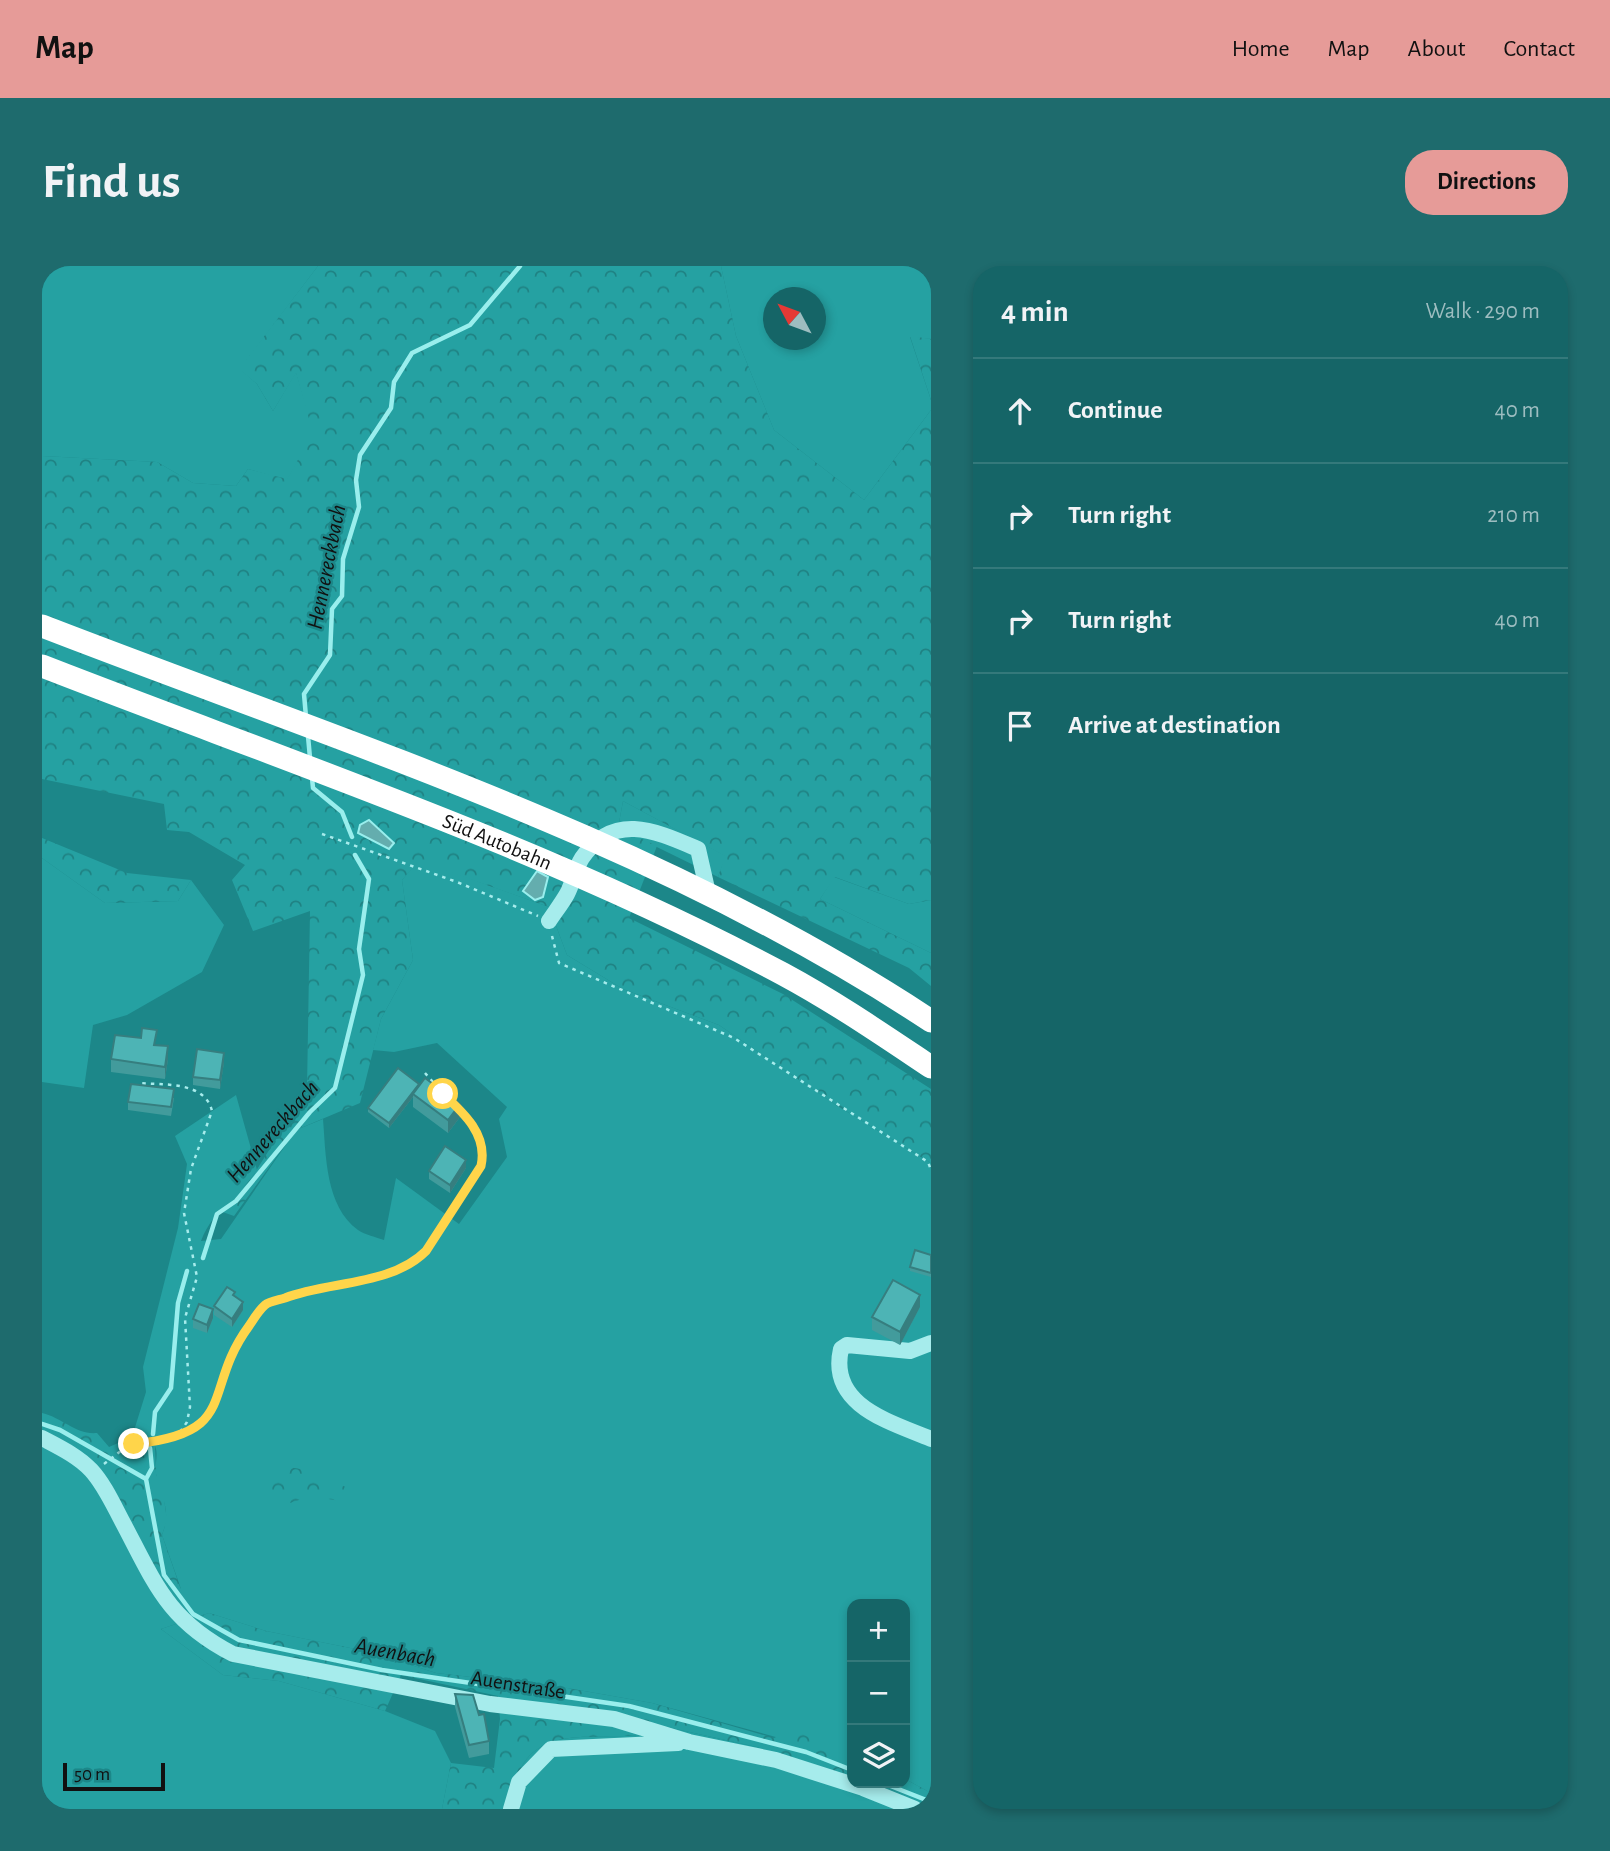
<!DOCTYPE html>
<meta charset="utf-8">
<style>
body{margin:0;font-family:"Alegreya Sans",sans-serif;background:#1e6b6d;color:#f1f3f6}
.controls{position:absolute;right:21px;bottom:21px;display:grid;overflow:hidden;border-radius:14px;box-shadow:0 4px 10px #0003}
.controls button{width:63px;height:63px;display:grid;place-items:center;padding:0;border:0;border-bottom:2px solid #34797b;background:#156567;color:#f1f3f6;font:35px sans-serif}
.compass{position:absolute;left:721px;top:21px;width:63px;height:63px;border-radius:50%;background:#156567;box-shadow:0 4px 10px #0003;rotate:311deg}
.scale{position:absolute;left:21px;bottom:18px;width:102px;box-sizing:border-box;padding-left:7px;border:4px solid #111;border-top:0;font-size:19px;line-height:24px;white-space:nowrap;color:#111;-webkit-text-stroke:5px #1c8789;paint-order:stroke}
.stop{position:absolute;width:21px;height:21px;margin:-16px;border:5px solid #ffd54a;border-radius:50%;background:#fff}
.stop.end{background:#ffd54a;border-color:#fff;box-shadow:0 2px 7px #0008}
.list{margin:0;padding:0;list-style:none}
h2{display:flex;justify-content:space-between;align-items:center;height:91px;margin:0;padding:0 28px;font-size:30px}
h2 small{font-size:23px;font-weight:400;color:#9dbdc0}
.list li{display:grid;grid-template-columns:46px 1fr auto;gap:21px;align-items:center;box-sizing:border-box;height:105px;padding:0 28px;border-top:2px solid #34797b}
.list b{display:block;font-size:26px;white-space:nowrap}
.list em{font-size:23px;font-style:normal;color:#9dbdc0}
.icon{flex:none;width:38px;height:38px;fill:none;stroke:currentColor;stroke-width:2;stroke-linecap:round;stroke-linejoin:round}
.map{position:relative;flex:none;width:889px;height:1543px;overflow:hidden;border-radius:28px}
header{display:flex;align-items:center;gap:42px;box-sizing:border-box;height:98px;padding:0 35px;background:#e69b98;color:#111}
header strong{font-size:33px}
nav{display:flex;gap:38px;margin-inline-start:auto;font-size:24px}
.intro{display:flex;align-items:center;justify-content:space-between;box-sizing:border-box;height:168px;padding:0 42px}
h1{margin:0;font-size:49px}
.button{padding:18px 32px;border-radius:28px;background:#e69b98;color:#111;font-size:24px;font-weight:700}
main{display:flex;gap:42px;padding:0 42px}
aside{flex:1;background:#156567;border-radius:28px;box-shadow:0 4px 10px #0003}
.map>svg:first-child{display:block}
.green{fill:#25a1a2;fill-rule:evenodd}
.forest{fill:url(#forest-crowns)}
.water{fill:#64adae;stroke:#99eeed;stroke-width:2}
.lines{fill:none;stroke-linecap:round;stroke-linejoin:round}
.stream{stroke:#99eeed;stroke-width:4.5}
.path{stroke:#a6ecec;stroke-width:2.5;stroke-dasharray:3.5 5;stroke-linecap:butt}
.minor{stroke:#a6ecec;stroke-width:16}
.highway{stroke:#fff;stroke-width:23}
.wall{fill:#429b9c}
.shaded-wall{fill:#367e7f}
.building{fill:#4db4b5;stroke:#367e7f;stroke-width:2}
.route{stroke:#ffd54a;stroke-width:9}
.labels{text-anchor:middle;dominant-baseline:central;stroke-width:5;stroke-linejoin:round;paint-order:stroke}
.street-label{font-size:21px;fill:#111;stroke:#1c8789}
.water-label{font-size:23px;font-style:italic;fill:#111;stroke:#1c8789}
</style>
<header>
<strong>Map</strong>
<nav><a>Home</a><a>Map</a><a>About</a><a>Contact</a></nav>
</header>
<div class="intro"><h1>Find us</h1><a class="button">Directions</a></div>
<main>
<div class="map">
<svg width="889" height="1543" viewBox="0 0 889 1543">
<defs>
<pattern id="forest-crowns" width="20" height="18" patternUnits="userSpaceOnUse" patternTransform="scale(1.75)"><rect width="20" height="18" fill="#25a1a2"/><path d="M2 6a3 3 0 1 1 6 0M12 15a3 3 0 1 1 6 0" fill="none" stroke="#1f8283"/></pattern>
</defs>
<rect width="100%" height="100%" fill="#1c8789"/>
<path class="green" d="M0,0H276L198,103L215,118L231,145L254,106L272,167L245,214L206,203L194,220L151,217L115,196L0,190Z
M679,0H889V73L868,71L889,134V144L822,234L732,164L694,70ZM732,32H774V74H732Z
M581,535L684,590L676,611L576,562Z
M0,592L63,637L136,635L149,614L182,659L160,706L85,749L51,759L42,822L0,816Z
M377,594L507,641L525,689L581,723L677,759L794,839L889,897V1527L863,1513V1338H810V1492L610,1437L525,1422L394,1407L328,1386L224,1365L167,1347L119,1363L181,1409L237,1415L343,1445L393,1465L409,1497L400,1543H0V1168L41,1189L139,1323L120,1269C130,1242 119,1233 114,1208C112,1198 117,1190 113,1180L90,1171L104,1126L101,1101L136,962L145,898L133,870L194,829L215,904C196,933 173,940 159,975L179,973L254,864L281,853C284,889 283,940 316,964C323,969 334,971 342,974L354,912L417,958L465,891L457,853L465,841L395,777L352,786L331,784L339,753L371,694L360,614Z
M792,611L867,638L889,634V687L778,633Z
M625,1461L715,1481L886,1543H464C469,1530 473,1514 479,1502C506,1450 582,1484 625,1461Z"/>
<path class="forest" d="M276,0H679L694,70L732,164L822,234L889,144V634L867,638L793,611L778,633L889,687V720L867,702L676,611L683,590L581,535L576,562L615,580L587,652L741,728L889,823V897L794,839L677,759L581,723L525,689L507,641L377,595L360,614L371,694L339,753L318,837L254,864L192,950L175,944L207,916L265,824L268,645L211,665L190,614L203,599L147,566L125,564L122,538L0,513V190L115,196L151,217L194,220L206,203L245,213L271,167L254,107L231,145L215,118L197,103Z
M868,70L889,73V134Z
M0,572L85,607L149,614L136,635L63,637L0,592Z
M0,1147C21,1152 34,1169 55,1167L67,1181L90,1171L113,1180L114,1208L121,1226L125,1254L120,1269L139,1324L124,1323L75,1234L0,1168Z
M247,1201L270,1205L312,1225L298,1235L269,1230L245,1238L225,1222Z
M167,1347L224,1365L328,1386L394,1407L525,1422L610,1437L732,1472L750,1463L810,1492V1514L715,1481L625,1461C582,1484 506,1450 479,1502C473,1514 469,1530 464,1543H400L409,1497L452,1502L458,1453L456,1430L359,1409L343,1445L237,1415L181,1409L119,1363Z
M863,1513L889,1527V1543L817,1517H863Z"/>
<path class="water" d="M327,554L352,577L347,583L316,567L318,559Z
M495,605L506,611L501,631L493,634L481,625Z"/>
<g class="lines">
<path class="stream" d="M264,451L262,428L288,389L290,343L300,330L301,293L317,241L314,214L318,189L349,142L352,116L370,87L428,59L478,0
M266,470L268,492
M270,512L271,522L300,546L310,571
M161,992L175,948L194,935L268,846L293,822L321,709L317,683L327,613L313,589
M0,1158L18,1164L104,1213L122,1309L151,1348L197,1374L340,1404L587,1440L764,1486L810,1504
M111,1168L113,1146L129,1122L136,1037L145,1005
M104,1213L110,1202L108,1182
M841,1517L889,1536"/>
<path class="path" d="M280,568L415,616L496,650
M510,670L517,697L692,772L886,896L889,904
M383,807L397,823
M140,1166L151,1165C189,1140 184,1071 222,1040C228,1035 240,1033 247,1030C290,1014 350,1019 384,985L439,900C444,879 433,857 417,842
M62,1198L84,1181L136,1169L145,1156L148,1141L143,1052L155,1011L142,947L149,903L170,845C163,815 121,819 97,817"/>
<path class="minor" d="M507,655C513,646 520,637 525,628C531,617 533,603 540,592C572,545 614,565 656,583L666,627
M889,1077L868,1085L805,1079L799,1083C786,1140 849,1156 889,1173
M0,1172C17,1181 36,1190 49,1204C62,1218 71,1238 80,1255C113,1317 125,1354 191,1388L448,1438L572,1453L647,1476L734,1494L821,1522L873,1543
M469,1543L477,1516L509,1483L636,1477"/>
<g class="highway">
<path d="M0,360C302,477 617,575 889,755"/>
<path id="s1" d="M0,400C249,497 505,582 741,708C793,736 841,769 889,801"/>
</g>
</g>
<path class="wall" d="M114,779L126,793L123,813L69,806V793Z
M182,796L178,823L151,819V811Z
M356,802L418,851L406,867L371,841V831L347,862L326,846V842Z
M132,832L129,850L86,844V836Z
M424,902L408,927L387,913V905Z
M889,989V1011L868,1005V1001Z
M193,1030L201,1044L190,1061L172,1049V1040Z
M878,1041L858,1079L830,1064V1051Z
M171,1052L165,1067L151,1062V1053Z
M413,1428L437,1449L447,1475V1488L427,1492L413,1441Z"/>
<path class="shaded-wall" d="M126,780V793L123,813V801Z
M182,787V796L178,823V814Z
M377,818V823L371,828V831L347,862V857Z
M418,838V851L406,867V854Z
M424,894V902L408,927V919Z
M878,1029V1041L858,1079V1066Z
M201,1036V1044L190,1061V1053Z
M171,1043V1052L165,1067V1059Z"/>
<path class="building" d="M100,762L115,764L112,779L126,780L123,801L69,793L73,769L99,772Z
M155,783L182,787L178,814L151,811Z
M356,802L377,818L347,857L326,842Z
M383,812L418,838L406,854L371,828Z
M89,818L132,823L129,841L86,836Z
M403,880L424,894L408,919L387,905Z
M873,984L889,989V1007L868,1001Z
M851,1014L878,1029L858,1066L830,1051Z
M185,1021L193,1026L191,1029L201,1036L190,1053L172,1040Z
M157,1038L171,1043L165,1059L151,1053Z
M413,1428L431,1429L437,1449L442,1448L447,1475L427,1479Z"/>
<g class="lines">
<path class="route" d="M92,1178C199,1167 159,1125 207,1060C211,1054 217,1044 223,1039C228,1035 237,1034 243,1032C287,1015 349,1020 384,985L439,900C446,869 422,847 401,828"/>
</g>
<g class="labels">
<g class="street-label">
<text stroke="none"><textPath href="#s1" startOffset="488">Süd Autobahn</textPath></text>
<text transform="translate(476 1419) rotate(9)">Auenstraße</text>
</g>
<g class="water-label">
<text transform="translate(285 301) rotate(-79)">Hennereckbach</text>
<text transform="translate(231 866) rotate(-49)">Hennereckbach</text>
<text transform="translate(353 1387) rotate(10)">Auenbach</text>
</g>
</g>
</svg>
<div class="controls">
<button>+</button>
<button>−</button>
<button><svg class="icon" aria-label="layers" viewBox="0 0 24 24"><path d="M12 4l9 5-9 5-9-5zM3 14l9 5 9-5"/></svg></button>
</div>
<svg class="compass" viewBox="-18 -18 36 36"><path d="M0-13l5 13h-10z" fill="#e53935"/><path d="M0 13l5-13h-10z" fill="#9dbdc0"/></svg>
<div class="scale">50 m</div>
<div class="stop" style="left:401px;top:828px"></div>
<div class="stop end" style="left:92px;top:1178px"></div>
</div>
<aside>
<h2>4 min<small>Walk · 290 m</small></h2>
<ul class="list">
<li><svg class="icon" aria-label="ahead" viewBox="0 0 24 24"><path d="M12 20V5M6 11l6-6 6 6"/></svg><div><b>Continue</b></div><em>40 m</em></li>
<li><svg class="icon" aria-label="right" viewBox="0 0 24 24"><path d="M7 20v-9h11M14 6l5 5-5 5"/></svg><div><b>Turn right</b></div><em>210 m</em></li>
<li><svg class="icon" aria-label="right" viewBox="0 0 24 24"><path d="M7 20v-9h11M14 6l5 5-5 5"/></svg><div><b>Turn right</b></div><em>40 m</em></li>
<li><svg class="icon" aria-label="arrive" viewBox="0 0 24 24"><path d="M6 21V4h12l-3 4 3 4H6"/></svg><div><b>Arrive at destination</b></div></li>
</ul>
</aside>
</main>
